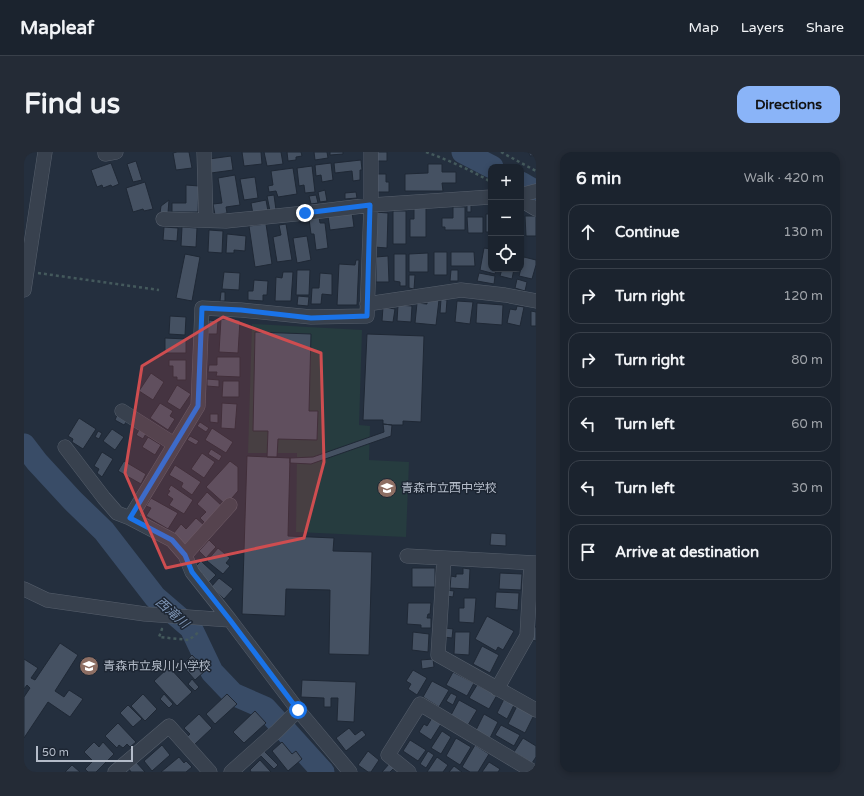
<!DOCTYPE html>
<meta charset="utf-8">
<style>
body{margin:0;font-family:"Varela Round","Noto Sans JP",sans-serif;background:#242b36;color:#f1f3f6}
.controls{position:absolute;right:12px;top:12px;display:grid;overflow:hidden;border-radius:8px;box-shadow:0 2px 6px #0003}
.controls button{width:36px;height:36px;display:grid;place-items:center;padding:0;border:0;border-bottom:1px solid #39404a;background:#1b232e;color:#f1f3f6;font:20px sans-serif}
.scale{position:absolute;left:12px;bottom:10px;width:97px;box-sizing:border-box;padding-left:4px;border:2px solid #b4bcc9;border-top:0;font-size:11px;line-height:14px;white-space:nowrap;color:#b4bcc9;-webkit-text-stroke:3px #1d2633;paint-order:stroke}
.stop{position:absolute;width:12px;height:12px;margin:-9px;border:3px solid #1a73e8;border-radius:50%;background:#fff}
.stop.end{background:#1a73e8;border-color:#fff;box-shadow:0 1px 4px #0008}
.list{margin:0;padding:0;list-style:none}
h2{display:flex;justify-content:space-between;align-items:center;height:52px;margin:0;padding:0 16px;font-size:17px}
h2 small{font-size:13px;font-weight:400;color:#a0a4aa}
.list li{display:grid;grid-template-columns:26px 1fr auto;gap:12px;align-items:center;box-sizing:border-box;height:56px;margin:0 8px 8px;padding:0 8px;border:1px solid #39404a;border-radius:12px}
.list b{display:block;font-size:15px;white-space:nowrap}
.list em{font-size:13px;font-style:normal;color:#a0a4aa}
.icon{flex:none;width:22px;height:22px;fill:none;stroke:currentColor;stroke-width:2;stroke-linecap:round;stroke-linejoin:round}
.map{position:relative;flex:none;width:512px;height:620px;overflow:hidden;border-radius:12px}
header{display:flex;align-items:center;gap:24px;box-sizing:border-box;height:56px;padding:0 20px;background:#1b232e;border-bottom:1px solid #39404a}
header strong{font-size:19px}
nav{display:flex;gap:22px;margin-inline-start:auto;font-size:14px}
.intro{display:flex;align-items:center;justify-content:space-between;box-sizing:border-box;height:96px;padding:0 24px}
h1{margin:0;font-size:28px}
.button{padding:10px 18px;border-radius:12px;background:#8ab4f8;color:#111;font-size:14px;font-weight:700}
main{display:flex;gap:24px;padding:0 24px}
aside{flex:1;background:#1b232e;border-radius:12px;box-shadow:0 2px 6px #0003}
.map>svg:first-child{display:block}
.green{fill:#263c3f}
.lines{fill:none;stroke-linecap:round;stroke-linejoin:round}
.river{stroke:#394c67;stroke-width:23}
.building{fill:#455162;stroke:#1f2835}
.minor-casing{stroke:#565f6c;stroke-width:15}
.path{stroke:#44595c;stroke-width:2.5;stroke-dasharray:3 3;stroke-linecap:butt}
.minor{stroke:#38414e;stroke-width:14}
.route{stroke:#1a73e8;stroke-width:5}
.marked{fill:#ce4d50;fill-opacity:0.2;stroke:#ce4d50;stroke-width:3;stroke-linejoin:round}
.labels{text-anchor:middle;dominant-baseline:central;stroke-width:3;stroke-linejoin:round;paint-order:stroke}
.poi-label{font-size:12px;fill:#b4bcc9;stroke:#1d2633;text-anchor:start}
.water-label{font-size:13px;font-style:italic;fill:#7c92b1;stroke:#1d2633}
</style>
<header>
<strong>Mapleaf</strong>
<nav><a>Map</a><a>Layers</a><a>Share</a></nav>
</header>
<div class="intro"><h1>Find us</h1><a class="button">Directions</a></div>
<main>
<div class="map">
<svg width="512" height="620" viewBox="0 0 512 620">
<rect width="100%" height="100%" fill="#242f3e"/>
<path class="green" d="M228,172L338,178L335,273L346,274L345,308L385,310L382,385L272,380L273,301H224Z"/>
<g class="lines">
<path class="river" d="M439,0L468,15
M497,31L512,40
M0,293L13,310L49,349L80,379L131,445L167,476L188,520L209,542L241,556L299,620"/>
</g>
<path class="building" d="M153,0H165L168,16L152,18L149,1Z
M218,0H237L238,12L220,14Z
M240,0H257L259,12L243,14Z
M263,0H277L278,4L272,5V8L264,9Z
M290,0H303L304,6L291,8Z
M306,0H319V2L306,3Z
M351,0H363V9H351Z
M505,0H512V3L506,4Z
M207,4L209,18L187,21L185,7Z
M337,8L338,18H336V28L329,29L328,19L311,21L310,11Z
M112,9L118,28L109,30L103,12Z
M87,11L95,32L88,35L87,33L79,36L78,33L73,35L67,18Z
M307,11L309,28L298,30L297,23L292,24L291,13Z
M404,12H418V20H432V31H418L419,39H381V22L404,21Z
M288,14L291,40L281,41L280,33L275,34L273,16Z
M269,16L273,42L254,45L252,39L245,40L244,34L249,33L247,19Z
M352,22H362V30H365V40H352Z
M211,23L216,53L202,55L203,61L191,63L189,52L198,51L194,26Z
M231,25L234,46L220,48L216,27Z
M121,30L129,57L120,59L119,57L109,60L102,36Z
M162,33L175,34L174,60H148V51H162Z
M301,38L303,49L296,50L294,40Z
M332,40L333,46L321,47V41Z
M250,43L252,58L246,59L243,44Z
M292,43L294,51L287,52L285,44Z
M145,48L144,61H136L137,54Z
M242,48L244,59L229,62L227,51Z
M443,53H447V60H443Z
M390,55H402V85H386V67H390Z
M429,55H441V78H421V75H418V66H429Z
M497,56H498V81H497Z
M369,59H382V92H369Z
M328,60L330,75L306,78L304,64Z
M351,60L364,61L363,96L350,95Z
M462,62H467V80H462Z
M501,64H512V84H502Z
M295,65L296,71H301L304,96L292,98L290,82H287L285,67Z
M443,65H459V81H444Z
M242,72L248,112L231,115L225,74Z
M262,72L268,108L253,110L249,85L257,83L255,73Z
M140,75L154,76L153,89L139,88Z
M158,75L173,76L172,95L157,94Z
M185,78L199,79L198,101L184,100Z
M203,82L222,84L221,99L210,98V101H202Z
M283,84L287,108L273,111L269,86Z
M460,96L467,97V117H472L471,122L456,118Z
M410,100H423V123H410Z
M427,100H450L451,114H427Z
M404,101V120H385V102Z
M161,102L176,105L168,149L152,146Z
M370,102H382V134H376V130L370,129Z
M364,104L365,130H352V105Z
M500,105L512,108V113L508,127L495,124Z
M332,108H335L333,153H313L315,112L331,113Z
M478,117H490L488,127L476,124Z
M273,118H286L285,143H272Z
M427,118H434V129H426Z
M200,120L216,121L215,138L198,137Z
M259,120H269L267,149H251L252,125L258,126Z
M296,121L308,122V143L298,142L297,152H287L288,136H295Z
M455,121L471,124L470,132L453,129Z
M385,123H391L390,137L385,136Z
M493,127L503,130L501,139L491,136Z
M230,128L244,129L243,143H239V149L224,148V139H229Z
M197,140H201V149H196Z
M274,144L285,145L284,154L273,153Z
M403,147L415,148L412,173L391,171L393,151L403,152Z
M417,147L423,148L422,161H416Z
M433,149L449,150L446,172L431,170Z
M453,151L479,153L478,173L452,171Z
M374,153L388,154L387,170L373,169Z
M493,154L500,155L496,174L483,171L486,157L492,158Z
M359,155L371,157L369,170L358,169Z
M507,159L512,160V174H507Z
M146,164L162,165L161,183L145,182Z
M197,167L216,168L214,201L195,200Z
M185,168L194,169L193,182H184Z
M231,180L287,182L285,259H294L293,288L254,287L253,305H243L244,279H229Z
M343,182L400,184L397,270L379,269V273H368L359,272V268H339Z
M141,186L162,187V201H141Z
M193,205H216V225L192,224L193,220H184L185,213H193Z
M145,208H162V228H153V225H149V214H145Z
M127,221L140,230L129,248L115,239Z
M183,227L195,228V235L183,234Z
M199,229H215V245H198Z
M153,233L167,242L156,258L143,250Z
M136,251L149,259L146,264L151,267L144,278L126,266Z
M198,251L213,252L211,277L197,276Z
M186,262H194V271L186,270Z
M93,263L103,269L100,273L91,268Z
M55,266L72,277L59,297L48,290L49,287L44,284Z
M176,270L185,276L182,280L173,274Z
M359,272L368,273L367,284L287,312L266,311V306L289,305L360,280Z
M116,276L123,280L119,287L112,283Z
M188,276L209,290L202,301L181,288Z
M88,277L100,285L91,298L79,289Z
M74,279L78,281L75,287L71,285Z
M166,284L175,289L172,293L163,288Z
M124,285L137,293L131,303L118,295Z
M187,297L198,304L195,309L184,302Z
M78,300L89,307L78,325L73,321L75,317L70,314Z
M178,301L191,310L180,326L167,317Z
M223,304L266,306L264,384L310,386L309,399L348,400L345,503L305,502L306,438L262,437L261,464L218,462Z
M100,309L122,322L117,332L94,319Z
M206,309L214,315V339L202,353L182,335Z
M151,313L177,330L168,343L157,335L159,331L145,323Z
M147,333L169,348L160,362L145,353L149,347L143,343L146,339L144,338Z
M183,340L198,354L184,374L176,366L182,360L173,352Z
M127,346L154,361L144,377L122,364L127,356L122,354Z
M172,366L181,374L164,395L149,382L157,372L162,377Z
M467,381L482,382V394L466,393Z
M185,388L192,395L182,406L175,399Z
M194,396L206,406L202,411L206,414L199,422L183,409Z
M177,409L192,423L183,432L176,425L179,422L171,415Z
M388,416H411V435H388Z
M439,416L446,417L445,437L426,436L427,424L432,425V422H439Z
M476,421L498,422L497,438L475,437Z
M195,426L209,437L200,447L187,435Z
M422,438L430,439L429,445L422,444Z
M472,440L495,441L494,458L471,456Z
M440,446H452L450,471L435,470V456H440Z
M384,451H407L406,462H404L403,466H407V476H397V473L383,472Z
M463,464L490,479L479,498L474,495L472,499L451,487Z
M508,475H512V489L508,488Z
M421,476L429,477L428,486L420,485Z
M389,480L405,482L404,500L388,498Z
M431,480H446L445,503L430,502Z
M36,491L54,503L31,539L40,545L45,538L59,547L46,565L24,550L0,586V545L6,536L3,533L0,537V507L14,516L7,526L11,528Z
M458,494L475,503L466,521L449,512Z
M168,503L182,518L171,528L158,513Z
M409,507L410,515L398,517L397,508Z
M145,515L168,540L153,554L130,529Z
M389,518L403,526L393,543L384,537L387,532L382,529Z
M429,520L450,531L443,544L422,533Z
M168,527L175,535L171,539L164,532Z
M278,528L332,530L330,570L313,569L314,546H307V555H300V546L277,545Z
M408,529L425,538L415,555L399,545Z
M453,533L473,543L465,557L445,546Z
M427,541L433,544L429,553L422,549Z
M119,542L133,557L121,569L107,554Z
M140,542L149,552L145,556L136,547Z
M203,542L213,552L191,572L182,562Z
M480,547L490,553L483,567L473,561Z
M435,548L453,558L444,573L427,563Z
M104,553L118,567L109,575L96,561Z
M493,554L510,563L501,581L484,572Z
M231,559L242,571L220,591L209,580Z
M175,562L188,576L170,593L163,585L166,582L160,576Z
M460,562L474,570L466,586L452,578Z
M408,566L417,572L407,588L395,580L400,572L403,574Z
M94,571L112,590L106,595L103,592L99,596L95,593L93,596L81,584Z
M477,573L496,583L490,594L471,583Z
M325,576L331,583L338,578L342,583L322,599L312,586Z
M418,579L427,585L417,602L407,596Z
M432,586L447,595L436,613L422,604Z
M499,586L512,594V605L508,611L490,600Z
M386,588L402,598L394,609L379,599Z
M70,590L75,595L79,590L90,602L72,620H64L61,617L69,609L60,600Z
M258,590L268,602L272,599L278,607L264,619L248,599Z
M138,593L146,603L128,619L120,609Z
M451,593L465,602L454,620H446L438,615Z
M240,599L254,613L250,617L236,603Z
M344,599L355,608L347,620H344L334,613Z
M404,599L410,603L402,616L396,612Z
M155,605L160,611L162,609L168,615L162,620H137Z
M413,605L424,613L419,620H403Z
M236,608L247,620H227L226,618Z
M112,610L121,620H107L105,617Z
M465,610L476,617L474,620H458Z
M365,612L370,616L366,620H358Z
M48,613L56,620H41Z
M430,614L438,620H425Z"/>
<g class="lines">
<defs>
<path id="minor" d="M81,0V2L92,0
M180,0L182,68
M497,43L512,39
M497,48L512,57
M139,67L202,69L281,61L347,53L467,45
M0,138L21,0
M343,152L437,138L481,143L512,149
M98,259L150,292
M41,295L80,346L93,361L106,366
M161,403L206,353
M383,404L512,411
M420,406L414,503L512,558
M0,437L23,448L121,462L206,468
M473,537L503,484L507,411
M91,620L145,574L186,620
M207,620L253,579L274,558
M326,620L274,558L206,468L168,420L161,403L148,388L106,366L174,254L178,156L217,158L287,165L343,164L347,53V0
M385,620L364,603L396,552L510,620"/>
</defs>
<use href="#minor" class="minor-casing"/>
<path class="path" d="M402,0C424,8 447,18 467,30
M477,0L512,19
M14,121L135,138
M137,477H138L135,485L165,488L176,479"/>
<use href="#minor" class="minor"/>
</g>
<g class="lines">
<path class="route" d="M274,558L206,468L168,420L161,403L148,388L106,366L174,254L178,156L217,158L287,166L343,164L346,53L281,61"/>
</g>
<path class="marked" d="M199,165L297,201L300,310L280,386L142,416L101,321L118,214Z"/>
<defs>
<symbol id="school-disc" viewBox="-11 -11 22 22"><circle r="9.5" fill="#8d6e63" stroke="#1d2633"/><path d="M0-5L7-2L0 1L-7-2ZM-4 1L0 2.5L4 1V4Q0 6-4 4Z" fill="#fff"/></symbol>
</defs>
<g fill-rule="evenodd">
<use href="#school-disc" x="352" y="325" width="22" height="22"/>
<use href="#school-disc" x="54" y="503" width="22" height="22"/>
</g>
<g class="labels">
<g class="poi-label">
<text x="377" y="336">青森市立西中学校</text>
<text x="79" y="514">青森市立泉川小学校</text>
</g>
<g class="water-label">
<text transform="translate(148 461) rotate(42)">西滝川</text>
</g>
</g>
</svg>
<div class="controls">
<button>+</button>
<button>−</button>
<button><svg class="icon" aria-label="locate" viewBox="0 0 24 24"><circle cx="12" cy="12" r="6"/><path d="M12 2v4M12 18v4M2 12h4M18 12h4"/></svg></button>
</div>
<div class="scale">50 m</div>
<div class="stop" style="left:274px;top:558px"></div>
<div class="stop end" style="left:281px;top:61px"></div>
</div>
<aside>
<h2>6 min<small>Walk · 420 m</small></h2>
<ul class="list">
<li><svg class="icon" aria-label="ahead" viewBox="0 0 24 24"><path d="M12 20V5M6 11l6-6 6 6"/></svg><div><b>Continue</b></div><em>130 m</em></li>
<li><svg class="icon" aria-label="right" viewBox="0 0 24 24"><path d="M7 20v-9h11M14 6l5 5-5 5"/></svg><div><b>Turn right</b></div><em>120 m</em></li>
<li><svg class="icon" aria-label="right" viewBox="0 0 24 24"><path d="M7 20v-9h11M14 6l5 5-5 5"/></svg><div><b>Turn right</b></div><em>80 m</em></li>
<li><svg class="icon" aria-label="left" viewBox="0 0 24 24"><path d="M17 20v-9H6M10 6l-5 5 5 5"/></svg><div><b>Turn left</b></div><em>60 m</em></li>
<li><svg class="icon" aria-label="left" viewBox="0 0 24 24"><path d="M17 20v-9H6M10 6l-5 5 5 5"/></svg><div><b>Turn left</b></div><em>30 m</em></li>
<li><svg class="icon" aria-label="arrive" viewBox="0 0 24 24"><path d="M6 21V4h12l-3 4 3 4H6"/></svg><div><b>Arrive at destination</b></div></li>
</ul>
</aside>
</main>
